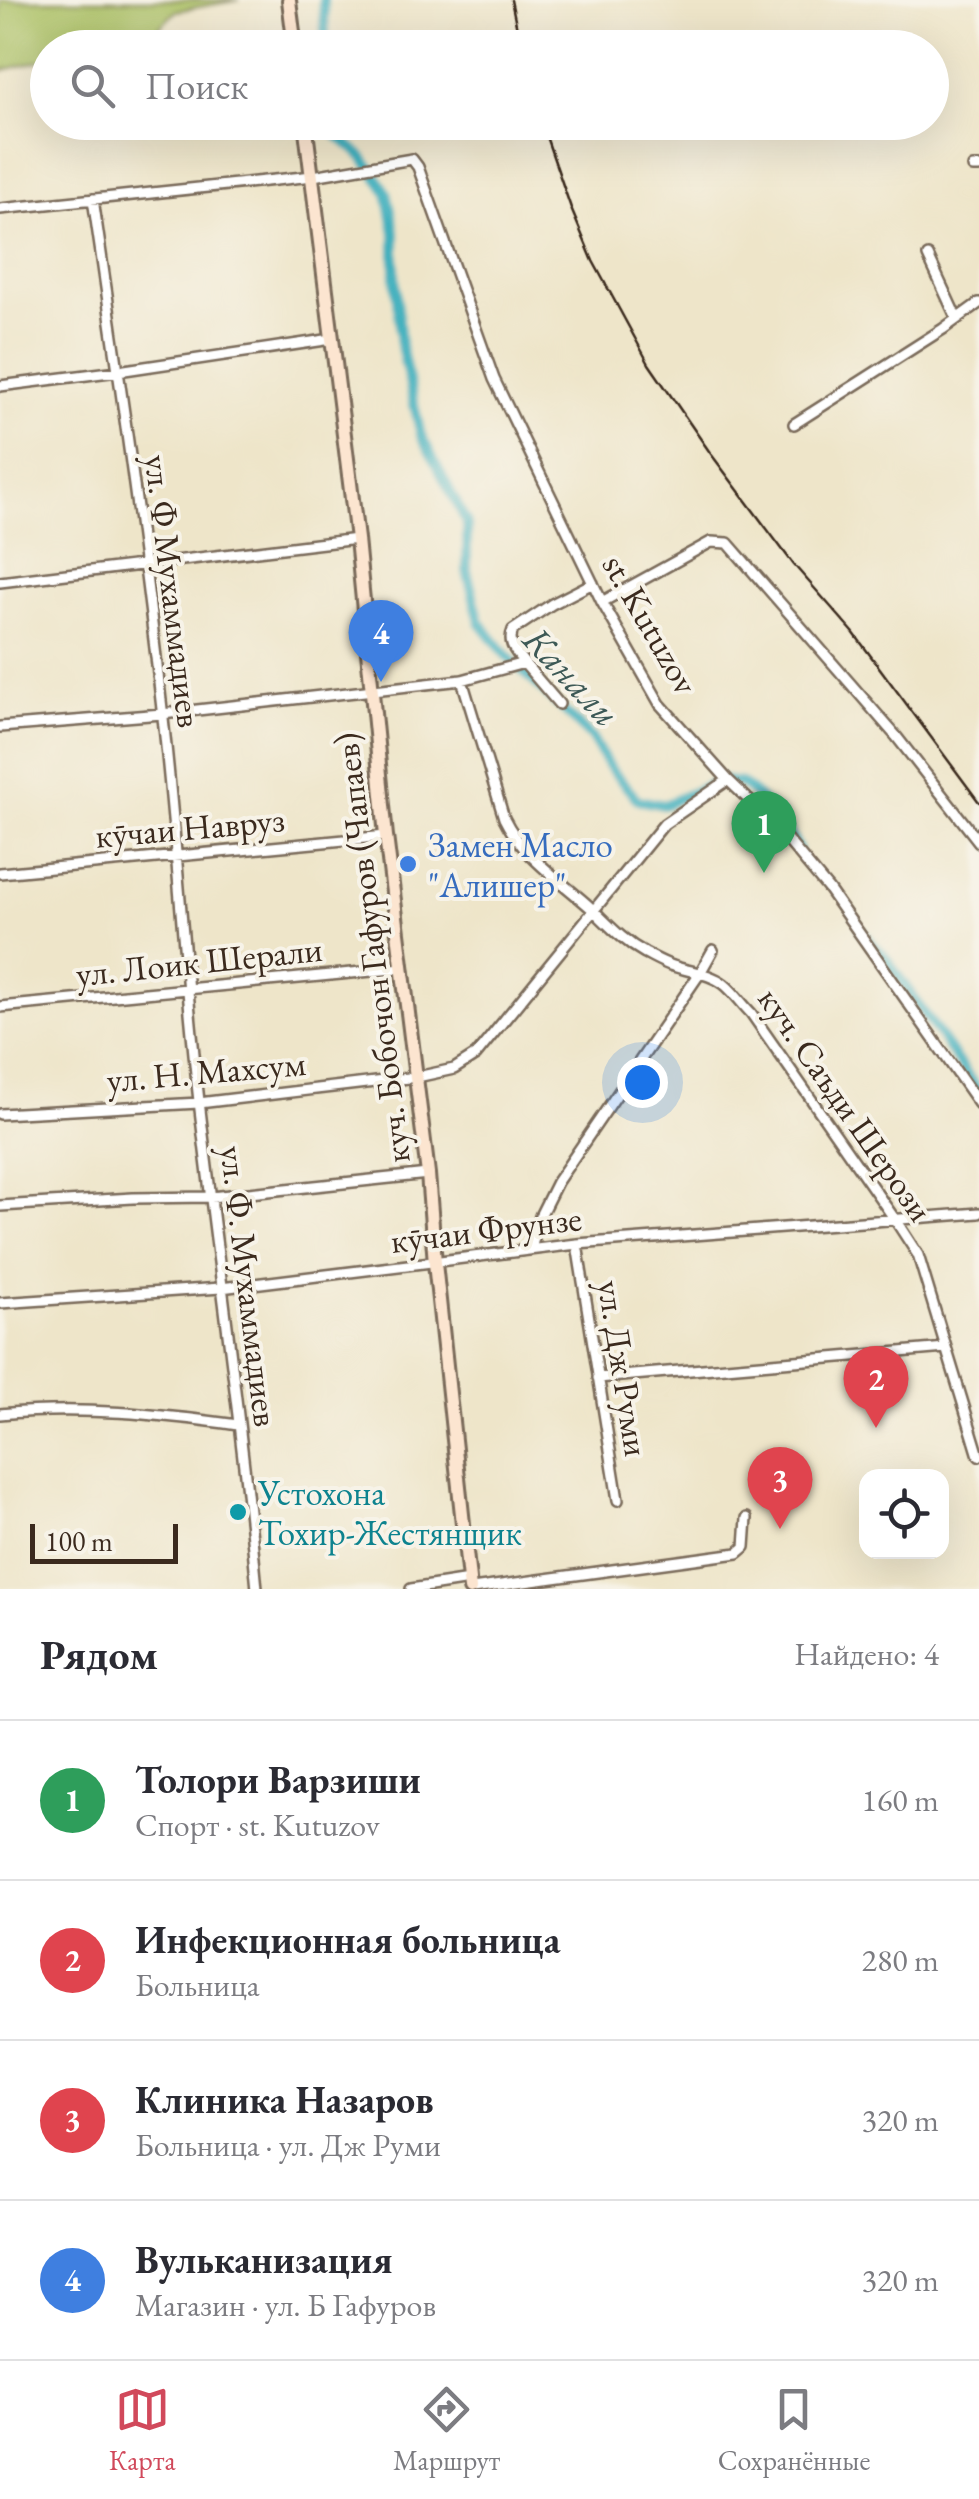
<!DOCTYPE html>
<html lang="ru">
<meta charset="utf-8">
<style>
body{margin:0;font-family:"EB Garamond",serif;background:#f7f7f7;color:#2b2b33}
.controls{position:absolute;right:30px;bottom:30px;display:grid;overflow:hidden;border-radius:20px;box-shadow:0 10px 40px #0002}
.controls button{width:90px;height:90px;display:grid;place-items:center;padding:0;border:0;border-bottom:2px solid #e1e1e2;background:#fff;color:#2b2b33;font:50px sans-serif}
.scale{position:absolute;left:30px;bottom:25px;width:148px;box-sizing:border-box;padding-left:10px;border:5px solid #3b2a1e;border-top:0;font-size:28px;line-height:35px;white-space:nowrap;color:#3b2a1e;-webkit-text-stroke:8px #f7f3e8;paint-order:stroke}
.you{position:absolute;left:642px;top:1082px;width:35px;height:35px;margin:-25px;border:8px solid #fff;border-radius:50%;background:#1a73e8;box-shadow:0 0 0 15px #1a73e833}
.badge{display:grid;place-items:center;width:65px;height:65px;border-radius:50%;background:#d1495b;color:#fff;font-size:32px;font-weight:700}
.pin{position:absolute;translate:-50% -82px;filter:drop-shadow(0 2px 5px #0008)}
.pin::after{content:'';position:absolute;top:52px;width:35px;height:30px;background:inherit;clip-path:polygon(0 0,100% 0,50% 100%)}
.list{margin:0;padding:0;list-style:none}
h2{display:flex;justify-content:space-between;align-items:center;height:130px;margin:0;padding:0 40px;font-size:42px}
h2 small{font-size:32px;font-weight:400;color:#7c7c81}
.list li{display:grid;grid-template-columns:65px 1fr auto;gap:30px;align-items:center;box-sizing:border-box;height:160px;padding:0 40px;border-top:2px solid #e1e1e2}
.list b{display:block;font-size:38px;white-space:nowrap}
.list p{margin:0;font-size:32px;white-space:nowrap;color:#7c7c81}
.list em{font-size:32px;font-style:normal;color:#7c7c81}
.icon{flex:none;width:55px;height:55px;fill:none;stroke:currentColor;stroke-width:2;stroke-linecap:round;stroke-linejoin:round}
.map{position:relative;flex:none;width:979px;height:1589px;overflow:hidden}
.search{position:absolute;background:#fff;box-shadow:0 10px 40px #0002;left:30px;right:30px;top:30px;height:110px;display:flex;align-items:center;gap:25px;box-sizing:border-box;padding:0 35px;border-radius:55px;color:#7c7c81;font-size:38px}
.sheet{height:770px;background:#fff}
nav{display:flex;justify-content:space-around;align-items:center;box-sizing:border-box;height:140px;border-top:2px solid #e1e1e2;background:#fff;font-size:28px;color:#7c7c81}
nav a{display:grid;justify-items:center;gap:5px}
nav .on{color:#d1495b}
.map>svg:first-child{display:block}
.green{fill:#aac064;stroke:#727541;stroke-width:2.5}
.lines{fill:none;stroke-linecap:round;stroke-linejoin:round}
.canal{stroke:#42b0be;stroke-width:10}
.street-casing{stroke:#7a6b5a;stroke-width:14}
.secondary-casing{stroke:#7a6b5a;stroke-width:18}
.street{stroke:#fff;stroke-width:9}
.secondary{stroke:#fce5d0;stroke-width:12}
.rail{stroke:#3b2a1e;stroke-width:2.5}
.shop-dot{fill:#3f7fe0;stroke:#f7f3e8;stroke-width:4}
.culture-dot{fill:#0f9aa8;stroke:#f7f3e8;stroke-width:4}
.labels{text-anchor:middle;dominant-baseline:central;stroke-width:8;stroke-linejoin:round;paint-order:stroke}
.street-label{font-size:35px;fill:#3b2a1e;stroke:#f7f3e8}
.shop-label{font-size:35px;fill:#366cbe;stroke:#f7f3e8;text-anchor:start}
.culture-label{font-size:35px;fill:#0d838f;stroke:#f7f3e8;text-anchor:start}
.water-label{font-size:38px;font-style:italic;fill:#3d5956;stroke:#f7f3e8}
</style>
<div class="map">
<svg width="979" height="1589" viewBox="0 0 979 1589">
<rect width="100%" height="100%" fill="#f7f3e8"/>
<filter id="ink" filterUnits="userSpaceOnUse"><feTurbulence type="fractalNoise" baseFrequency=".01" numOctaves="2"/><feDisplacementMap in="SourceGraphic" scale="20" xChannelSelector="R" yChannelSelector="G"/><feConvolveMatrix kernelMatrix="1 2 1 2 8 2 1 2 1" color-interpolation-filters="sRGB"/></filter>
<filter id="wash" filterUnits="userSpaceOnUse"><feTurbulence type="fractalNoise" baseFrequency=".0048" numOctaves="4" result="noise"/><feDisplacementMap in="SourceGraphic" scale="40" xChannelSelector="R" yChannelSelector="G"/><feGaussianBlur stdDeviation="2.25" result="paint"/><feColorMatrix in="noise" values="0 0 0 0 0 0 0 0 0 0 0 0 0 0 0 0 0 1.4 0 .05"/><feComposite in="paint" operator="in"/></filter>
<g filter="url(#wash)">
<rect width="100%" height="100%" fill="#eee5c9"/>
<path class="green" d="M0,0H240L176,11L155,32L93,47L48,48L47,59L0,71Z"/>
<g class="lines">
<path class="canal" d="M323,0L326,48
M332,122L333,132L363,157L387,192L395,232V275L401,346L421,435L467,523V571L480,622L506,655L591,737L609,767L638,800L664,805L720,780L741,783L781,816L798,849
M860,929L886,958L979,1092"/>
</g>
</g>
<g filter="url(#ink)">
<g class="lines">
<defs>
<path id="street" d="M973,167H979
M93,199C118,369 143,539 162,709C177,840 184,970 199,1101C218,1264 242,1426 257,1589
M0,209L313,176L412,159L418,167L494,379L602,602L660,704L728,780L774,824L829,890L979,1104
M928,256L957,319
M0,386L118,371L332,339
M794,424L943,329L979,303
M0,582L357,539
M602,602L711,542L728,543L896,736L979,842
M524,663L559,704
M462,680L504,818C523,857 559,879 591,908C608,924 623,941 645,953C653,957 663,963 673,966C690,972 710,973 724,984C734,992 742,1004 751,1013L896,1221L918,1255L979,1456
M0,727L162,714L462,680L524,663C516,652 507,644 513,630L552,604L593,583
M0,873L386,836
M0,1007L403,968
M0,1114L199,1103L417,1077L454,1069L476,1055L664,824L728,780
M0,1206L133,1198L211,1197L428,1174
M577,1244L618,1500
M531,1249L540,1216L557,1182L700,973L713,950
M0,1303L221,1288L577,1244L979,1213
M598,1378L946,1348
M0,1414C79,1406 160,1414 238,1425
M411,1589L469,1580
M472,1589L738,1553L745,1547L747,1518"/>
<path id="secondary" d="M289,0L295,48
M305,122L357,539L386,836L428,1174L435,1263L470,1589"/>
</defs>
<use href="#street" class="street-casing"/>
<use href="#secondary" class="secondary-casing"/>
<use href="#street" class="street"/>
<use href="#secondary" class="secondary"/>
<path class="rail" d="M511,0L521,48
M541,122L572,211L593,261L649,364L711,454L794,565L853,632L979,802"/>
</g>
</g>
<circle class="shop-dot" cx="408" cy="864" r="10"/>
<circle class="culture-dot" cx="238" cy="1512" r="10"/>
<g class="labels">
<g class="street-label">
<text transform="translate(174 591) rotate(83)">ул. Ф Мухаммадиев</text>
<text transform="translate(651 624) rotate(60)">st. Kutuzov</text>
<text transform="translate(190 827) rotate(-5)">кӯчаи Навруз</text>
<text transform="translate(371 948) rotate(-97)">куч. Бобочон Гафуров (Чапаев)</text>
<text transform="translate(199 961) rotate(-6)">ул. Лоик Шерали</text>
<text transform="translate(206 1071) rotate(-5)">ул. Н. Махсум</text>
<text transform="translate(846 1104) rotate(55)">куч. Саъди Шерози</text>
<text transform="translate(486 1229) rotate(-7)">кӯчаи Фрунзе</text>
<text transform="translate(250 1286) rotate(83)">ул. Ф. Мухаммадиев</text>
<text transform="translate(624 1368) rotate(81)">ул. Дж Руми</text>
</g>
<g class="shop-label">
<text x="428" y="844">Замен Масло<tspan x="428" dy="40">"Алишер"</tspan></text>
</g>
<g class="culture-label">
<text x="258" y="1492">Устохона<tspan x="258" dy="40">Тохир-Жестянщик</tspan></text>
</g>
<g class="water-label">
<text transform="translate(572 676) rotate(47)">Канали</text>
</g>
</g>
</svg>
<div class="controls">
<button><svg class="icon" aria-label="locate" viewBox="0 0 24 24"><circle cx="12" cy="12" r="6"/><path d="M12 2v4M12 18v4M2 12h4M18 12h4"/></svg></button>
</div>
<div class="scale">100 m</div>
<div class="you"></div>
<div class="pin badge" style="left:764px;top:873px;background:#2e9e5b">1</div>
<div class="pin badge" style="left:876px;top:1428px;background:#e0444e">2</div>
<div class="pin badge" style="left:780px;top:1529px;background:#e0444e">3</div>
<div class="pin badge" style="left:381px;top:682px;background:#3f7fe0">4</div>
<div class="search"><svg class="icon" aria-label="search" viewBox="0 0 24 24"><circle cx="10" cy="10" r="6"/><path d="M15 15l6 6"/></svg>Поиск</div>
</div>
<section class="sheet">
<h2>Рядом<small>Найдено: 4</small></h2>
<ul class="list">
<li><span class="badge" style="background:#2e9e5b">1</span><div><b>Толори Варзиши</b><p>Спорт · st. Kutuzov</p></div><em>160 m</em></li>
<li><span class="badge" style="background:#e0444e">2</span><div><b>Инфекционная больница</b><p>Больница</p></div><em>280 m</em></li>
<li><span class="badge" style="background:#e0444e">3</span><div><b>Клиника Назаров</b><p>Больница · ул. Дж Руми</p></div><em>320 m</em></li>
<li><span class="badge" style="background:#3f7fe0">4</span><div><b>Вульканизация</b><p>Магазин · ул. Б Гафуров</p></div><em>320 m</em></li>
</ul>
</section>
<nav>
<a class="on"><svg class="icon" aria-label="map" viewBox="0 0 24 24"><path d="M3 6l6-2 6 2 6-2v14l-6 2-6-2-6 2zM9 4v14M15 6v14"/></svg>Карта</a>
<a><svg class="icon" aria-label="directions" viewBox="0 0 24 24"><path d="M12 3l9 9-9 9-9-9zM9 14v-3h6M13 9l2 2-2 2"/></svg>Маршрут</a>
<a><svg class="icon" aria-label="saved" viewBox="0 0 24 24"><path d="M7 4h10v16l-5-4-5 4z"/></svg>Сохранённые</a>
</nav>
